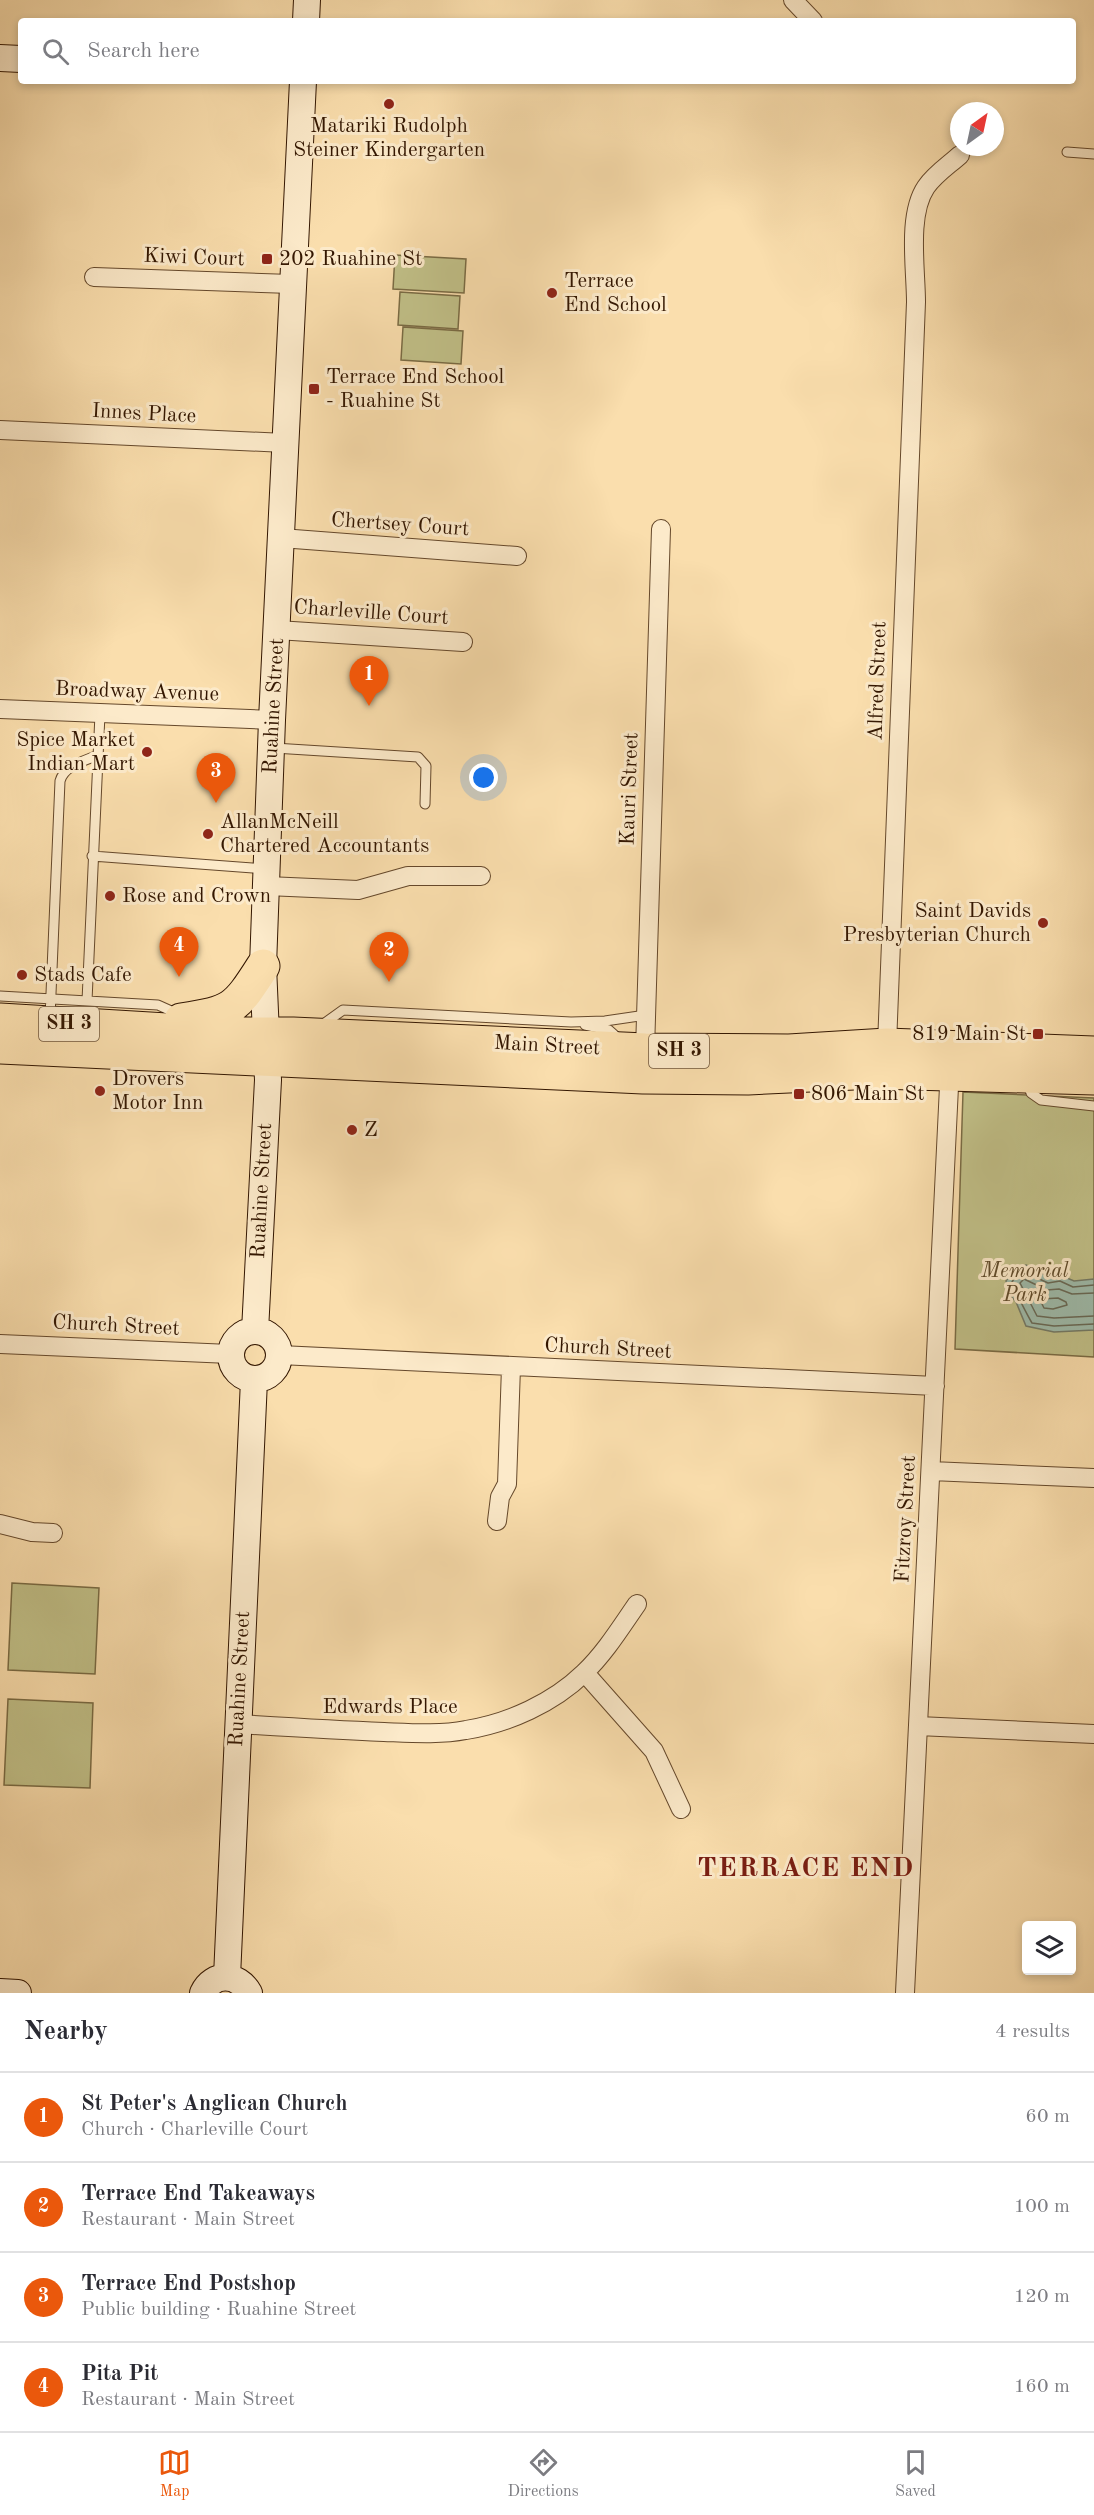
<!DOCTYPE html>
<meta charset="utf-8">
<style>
body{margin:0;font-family:"Old Standard TT",serif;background:#f7f7f7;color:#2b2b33}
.controls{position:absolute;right:18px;bottom:18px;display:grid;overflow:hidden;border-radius:6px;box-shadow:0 3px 9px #0003}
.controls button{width:54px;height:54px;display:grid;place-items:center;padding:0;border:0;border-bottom:2px solid #e1e1e2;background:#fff;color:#2b2b33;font:30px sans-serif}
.compass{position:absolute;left:950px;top:102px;width:54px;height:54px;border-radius:50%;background:#fff;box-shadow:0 3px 9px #0003;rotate:33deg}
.you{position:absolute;left:484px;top:778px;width:21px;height:21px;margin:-15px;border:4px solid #fff;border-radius:50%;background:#1a73e8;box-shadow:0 0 0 9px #1a73e833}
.badge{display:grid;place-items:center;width:39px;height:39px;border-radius:50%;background:#ea580c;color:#fff;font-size:20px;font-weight:700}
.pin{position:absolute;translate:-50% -50px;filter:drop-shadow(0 2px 3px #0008)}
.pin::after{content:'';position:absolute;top:32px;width:21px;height:18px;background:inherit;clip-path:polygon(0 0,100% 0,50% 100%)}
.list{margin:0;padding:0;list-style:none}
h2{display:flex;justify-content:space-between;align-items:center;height:78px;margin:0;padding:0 24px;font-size:26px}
h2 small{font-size:20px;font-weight:400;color:#7c7c81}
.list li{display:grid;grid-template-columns:39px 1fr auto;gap:18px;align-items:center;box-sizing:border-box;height:90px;padding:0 24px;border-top:2px solid #e1e1e2}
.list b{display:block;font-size:22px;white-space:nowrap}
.list p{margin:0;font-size:20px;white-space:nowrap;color:#7c7c81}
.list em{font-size:20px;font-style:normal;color:#7c7c81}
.icon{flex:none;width:33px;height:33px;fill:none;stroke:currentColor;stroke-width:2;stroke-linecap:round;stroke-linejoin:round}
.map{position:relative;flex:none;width:1094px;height:1993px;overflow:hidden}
.search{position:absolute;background:#fff;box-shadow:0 3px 9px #0003;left:18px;right:18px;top:18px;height:66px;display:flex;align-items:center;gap:15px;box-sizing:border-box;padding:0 21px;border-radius:6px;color:#7c7c81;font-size:22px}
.sheet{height:438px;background:#fff}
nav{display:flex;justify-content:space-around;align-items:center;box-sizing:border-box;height:84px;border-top:2px solid #e1e1e2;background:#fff;font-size:16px;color:#7c7c81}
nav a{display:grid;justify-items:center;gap:3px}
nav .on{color:#ea580c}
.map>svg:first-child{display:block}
.green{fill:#c1c088;stroke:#7a6b44;stroke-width:1.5}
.water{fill:#9ebcac;stroke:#737a67;stroke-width:1.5}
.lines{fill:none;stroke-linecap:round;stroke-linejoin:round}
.shore{stroke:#686956;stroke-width:1.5}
.lane-casing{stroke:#65482b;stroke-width:11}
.street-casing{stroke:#65482b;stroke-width:20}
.secondary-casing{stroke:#331600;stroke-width:28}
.highway-casing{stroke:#331600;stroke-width:35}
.lane{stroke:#fceaca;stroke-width:9}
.street{stroke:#fceaca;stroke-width:18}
.secondary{stroke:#fceaca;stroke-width:26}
.highway{stroke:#fadead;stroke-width:33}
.poi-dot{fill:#8f2418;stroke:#fceaca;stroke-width:2}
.labels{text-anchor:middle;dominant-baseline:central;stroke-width:6;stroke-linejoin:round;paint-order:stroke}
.shield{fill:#fceaca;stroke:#6f563d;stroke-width:1.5}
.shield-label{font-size:20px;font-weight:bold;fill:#331600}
.poi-label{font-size:21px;fill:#331600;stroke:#fceaca;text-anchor:start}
.street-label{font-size:21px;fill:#331600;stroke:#fceaca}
.park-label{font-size:21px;font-style:italic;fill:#5e4929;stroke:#fceaca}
.district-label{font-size:27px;font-weight:bold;letter-spacing:1.5px;fill:#7a1f14;stroke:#fceaca}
</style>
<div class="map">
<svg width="1094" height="1993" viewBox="0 0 1094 1993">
<rect width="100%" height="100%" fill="#fadead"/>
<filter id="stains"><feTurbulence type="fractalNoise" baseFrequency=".00333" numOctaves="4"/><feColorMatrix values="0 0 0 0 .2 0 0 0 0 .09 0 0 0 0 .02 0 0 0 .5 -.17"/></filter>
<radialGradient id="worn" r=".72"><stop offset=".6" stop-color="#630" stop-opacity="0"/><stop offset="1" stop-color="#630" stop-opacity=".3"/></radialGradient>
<path class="green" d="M395,255L466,259L464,293L393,289Z
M400,292L460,296L458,329L398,325Z
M403,327L463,331L461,364L401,360Z
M963,1092L1094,1098V1357L955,1349Z
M12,1583L99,1588L95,1674L8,1670Z
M8,1699L93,1703L90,1788L4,1785Z"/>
<path class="water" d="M1026,1265L1049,1277L1060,1275L1074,1281L1094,1279V1330L1054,1332L1026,1326L1016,1302L1008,1293L1006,1281L1014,1269Z"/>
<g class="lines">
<path class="shore" d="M1094,1285L1073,1287L1060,1281L1048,1283L1024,1272L1017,1274L1012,1282C1012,1286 1029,1318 1032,1323L1054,1326L1094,1324
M1094,1293L1072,1294L1059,1289L1047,1290L1024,1279L1020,1283L1037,1316L1054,1318L1094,1316
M1042,1299L1058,1298L1066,1302L1067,1305L1053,1309L1044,1308L1041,1302Z"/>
<defs>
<path id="lane" d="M1067,152L1094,154
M274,748L418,757L426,766L425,804
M92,856L266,869
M0,996L158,1005L178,1014
M87,1001L100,714
M50,1017L60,781C64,766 84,761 98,755
M322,1025L343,1010L571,1022L605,1021L646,1015
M585,1025L609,1030L619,1039
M1027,1081L1031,1093L1041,1100L1094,1106"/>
<path id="street" d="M793,0L813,21
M94,277L291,284
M0,430L285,443
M281,538L517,556
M277,630L463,642
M0,709L272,720
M267,886L358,890L408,876H481
M887,1045L916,302C916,269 907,215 926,187C935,174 949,165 960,155
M645,1050L661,529
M0,1344L230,1354
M280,1355L935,1386
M931,1471L1094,1478
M497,1521L500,1497L507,1484L511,1367
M0,1524L32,1532L53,1533
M585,1673L654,1751L681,1809
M238,1724C286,1727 335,1730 384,1732C411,1733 440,1735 466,1730C509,1723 553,1703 584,1673C605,1653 621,1627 637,1604
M918,1726L1094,1734
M905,1993L950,1066"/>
<path id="secondary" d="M306,21L307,0
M0,58L21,59
M231 1355a24 24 0 1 1 48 0a24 24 0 1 1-48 0Z
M255,1331L268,1080L263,966L272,720L303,81
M227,1977L254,1380
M0,1992L18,1993
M203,1993C213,1972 238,1973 249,1993"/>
<path id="highway" d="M0,1020L233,1034H293L645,1050L789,1051L887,1045L1094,1053
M181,1020C232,1012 235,1010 263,966
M0,1047L643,1077L748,1078L876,1072L1094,1078"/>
</defs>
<use href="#lane" class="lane-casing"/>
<use href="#street" class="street-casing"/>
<use href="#secondary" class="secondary-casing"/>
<use href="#highway" class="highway-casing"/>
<use href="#lane" class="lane"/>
<use href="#street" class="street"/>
<use href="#secondary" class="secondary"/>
<use href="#highway" class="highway"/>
</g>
<g class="poi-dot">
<circle cx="389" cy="104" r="6"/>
<rect x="261" y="253" width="12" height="12" rx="3"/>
<circle cx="552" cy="293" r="6"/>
<rect x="308" y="383" width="12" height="12" rx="3"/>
<circle cx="147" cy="752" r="6"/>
<circle cx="208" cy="834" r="6"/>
<circle cx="110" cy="896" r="6"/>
<circle cx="1043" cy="923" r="6"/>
<circle cx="22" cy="975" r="6"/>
<rect x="1032" y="1028" width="12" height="12" rx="3"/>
<circle cx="100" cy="1091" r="6"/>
<rect x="793" y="1088" width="12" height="12" rx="3"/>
<circle cx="352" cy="1130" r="6"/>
</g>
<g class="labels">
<g class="shield">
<rect x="39" y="1007" width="60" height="34" rx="4.5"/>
<rect x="649" y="1034" width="60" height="34" rx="4.5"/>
</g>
<g class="shield-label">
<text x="69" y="1024">SH 3</text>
<text x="679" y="1051">SH 3</text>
</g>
<g class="poi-label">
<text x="389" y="126" text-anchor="middle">Matariki Rudolph<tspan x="389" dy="24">Steiner Kindergarten</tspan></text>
<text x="279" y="259">202 Ruahine St</text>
<text x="564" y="281">Terrace<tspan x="564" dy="24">End School</tspan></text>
<text x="326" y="377">Terrace End School<tspan x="326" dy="24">- Ruahine St</tspan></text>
<text x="135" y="740" text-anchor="end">Spice Market<tspan x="135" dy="24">Indian Mart</tspan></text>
<text x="220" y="822">AllanMcNeill<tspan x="220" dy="24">Chartered Accountants</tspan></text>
<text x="122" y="896">Rose and Crown</text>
<text x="1031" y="911" text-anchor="end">Saint Davids<tspan x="1031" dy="24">Presbyterian Church</tspan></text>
<text x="34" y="975">Stads Cafe</text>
<text x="1026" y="1034" text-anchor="end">819 Main St</text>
<text x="112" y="1079">Drovers<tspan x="112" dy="24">Motor Inn</tspan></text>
<text x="811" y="1094">806 Main St</text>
<text x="364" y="1130">Z</text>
</g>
<g class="street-label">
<text transform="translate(194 258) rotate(2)">Kiwi Court</text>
<text transform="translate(144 414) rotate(3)">Innes Place</text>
<text transform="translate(400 525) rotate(4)">Chertsey Court</text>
<text transform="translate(371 613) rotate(4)">Charleville Court</text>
<text transform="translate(878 681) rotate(-88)">Alfred Street</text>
<text transform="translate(137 692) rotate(2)">Broadway Avenue</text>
<text transform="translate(274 706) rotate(-87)">Ruahine Street</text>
<text transform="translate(630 789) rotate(-88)">Kauri Street</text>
<text transform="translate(547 1046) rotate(3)">Main Street</text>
<text transform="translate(262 1191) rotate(-87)">Ruahine Street</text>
<text transform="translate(116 1326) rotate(3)">Church Street</text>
<text transform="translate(608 1349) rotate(3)">Church Street</text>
<text transform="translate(906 1519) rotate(-87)">Fitzroy Street</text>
<text transform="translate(240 1679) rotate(-87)">Ruahine Street</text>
<text x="390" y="1707">Edwards Place</text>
</g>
<g class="park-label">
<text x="1025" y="1271">Memorial<tspan x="1025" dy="24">Park</tspan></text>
</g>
<g class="district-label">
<text x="806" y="1868">TERRACE END</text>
</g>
</g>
<rect width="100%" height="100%" filter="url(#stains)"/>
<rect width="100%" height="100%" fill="url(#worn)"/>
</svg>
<div class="controls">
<button><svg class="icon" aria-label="layers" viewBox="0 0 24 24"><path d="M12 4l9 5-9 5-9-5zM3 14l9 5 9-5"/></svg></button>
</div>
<svg class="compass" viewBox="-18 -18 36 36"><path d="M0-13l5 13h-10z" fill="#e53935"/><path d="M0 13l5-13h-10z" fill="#7c7c81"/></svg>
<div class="you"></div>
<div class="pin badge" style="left:369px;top:706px">1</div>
<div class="pin badge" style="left:389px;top:982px">2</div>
<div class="pin badge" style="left:216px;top:803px">3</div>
<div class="pin badge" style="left:179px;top:977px">4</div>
<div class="search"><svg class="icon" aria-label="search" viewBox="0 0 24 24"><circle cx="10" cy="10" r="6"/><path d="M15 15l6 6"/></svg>Search here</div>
</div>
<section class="sheet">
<h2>Nearby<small>4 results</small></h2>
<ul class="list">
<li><span class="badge">1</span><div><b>St Peter's Anglican Church</b><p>Church · Charleville Court</p></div><em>60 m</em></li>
<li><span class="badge">2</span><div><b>Terrace End Takeaways</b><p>Restaurant · Main Street</p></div><em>100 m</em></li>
<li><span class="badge">3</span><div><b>Terrace End Postshop</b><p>Public building · Ruahine Street</p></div><em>120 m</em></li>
<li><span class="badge">4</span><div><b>Pita Pit</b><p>Restaurant · Main Street</p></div><em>160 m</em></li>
</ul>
</section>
<nav>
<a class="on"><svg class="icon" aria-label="map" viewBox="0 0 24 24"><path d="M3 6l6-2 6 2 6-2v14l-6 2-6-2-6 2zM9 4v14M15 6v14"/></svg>Map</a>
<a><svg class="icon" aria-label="directions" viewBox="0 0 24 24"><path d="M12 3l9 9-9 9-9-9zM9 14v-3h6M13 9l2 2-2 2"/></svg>Directions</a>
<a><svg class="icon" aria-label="saved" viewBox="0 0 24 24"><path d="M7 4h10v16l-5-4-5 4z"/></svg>Saved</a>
</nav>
